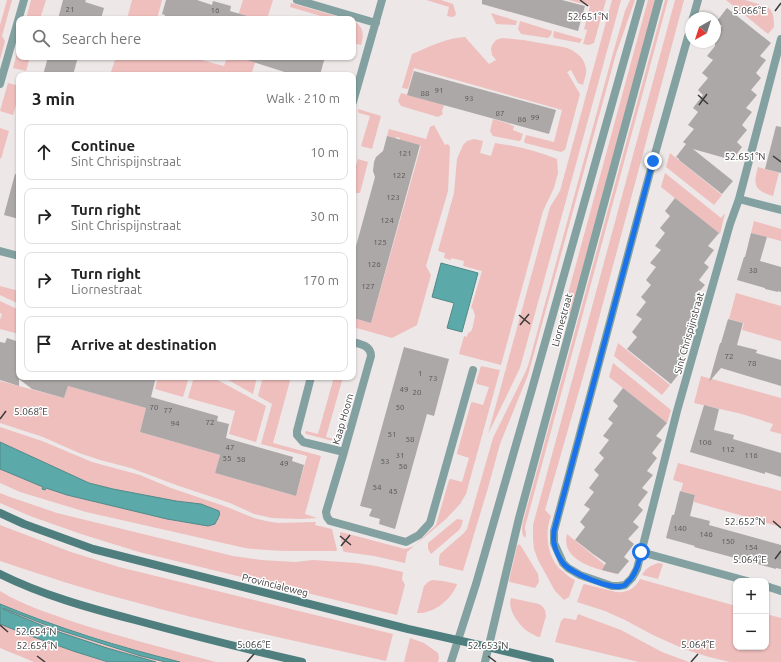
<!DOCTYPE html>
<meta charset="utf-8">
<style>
body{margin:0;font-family:Ubuntu,sans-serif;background:#f6f6f6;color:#222}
.controls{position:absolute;right:12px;bottom:12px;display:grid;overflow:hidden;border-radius:8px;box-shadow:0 1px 3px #0004}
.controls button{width:36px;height:36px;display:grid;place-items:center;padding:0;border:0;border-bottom:1px solid #e0e0e0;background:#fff;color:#222;font:20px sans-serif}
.compass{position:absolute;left:685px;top:12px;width:36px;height:36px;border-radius:50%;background:#fff;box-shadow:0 1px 3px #0004;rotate:219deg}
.stop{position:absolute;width:12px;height:12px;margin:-9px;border:3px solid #1a73e8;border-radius:50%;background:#fff}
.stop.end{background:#1a73e8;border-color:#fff;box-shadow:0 1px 4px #0008}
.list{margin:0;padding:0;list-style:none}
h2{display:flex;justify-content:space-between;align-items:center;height:52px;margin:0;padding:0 16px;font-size:17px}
h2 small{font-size:13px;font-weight:400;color:#767676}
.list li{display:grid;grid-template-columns:26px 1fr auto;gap:12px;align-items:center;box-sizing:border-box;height:56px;margin:0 8px 8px;padding:0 8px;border:1px solid #e0e0e0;border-radius:8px}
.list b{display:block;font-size:15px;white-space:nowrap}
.list p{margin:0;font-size:13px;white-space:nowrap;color:#767676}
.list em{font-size:13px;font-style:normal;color:#767676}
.icon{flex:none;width:22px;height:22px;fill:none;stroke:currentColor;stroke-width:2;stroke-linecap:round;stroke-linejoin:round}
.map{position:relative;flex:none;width:781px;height:662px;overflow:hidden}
.search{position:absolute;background:#fff;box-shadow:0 1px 3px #0004;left:16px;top:16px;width:340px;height:44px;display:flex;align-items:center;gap:10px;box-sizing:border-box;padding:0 14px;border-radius:8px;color:#767676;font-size:15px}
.panel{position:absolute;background:#fff;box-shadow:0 1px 3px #0004;left:16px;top:72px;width:340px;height:308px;border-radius:8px}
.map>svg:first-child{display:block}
.green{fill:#eebfbd}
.water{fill:#5ca9a9;stroke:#528888}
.building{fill:#ada8a8}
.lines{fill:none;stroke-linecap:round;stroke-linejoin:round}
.service{stroke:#82a1a0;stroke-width:8}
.minor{stroke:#82a1a0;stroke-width:8}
.tertiary{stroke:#82a1a0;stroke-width:8}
.secondary{stroke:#4e7e7e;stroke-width:8}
.route{stroke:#1a73e8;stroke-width:5}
.ticks{fill:none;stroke:#3c3a3a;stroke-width:1.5}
.labels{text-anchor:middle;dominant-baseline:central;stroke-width:3;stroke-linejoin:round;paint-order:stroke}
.number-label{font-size:8px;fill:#585656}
.street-label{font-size:10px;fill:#3c3a3a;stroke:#fff}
.ticks-label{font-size:10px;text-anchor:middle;fill:#3c3a3a;stroke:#fff;stroke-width:3;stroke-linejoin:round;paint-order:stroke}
</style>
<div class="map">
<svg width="781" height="662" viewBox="0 0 781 662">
<rect width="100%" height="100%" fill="#ede7e7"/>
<path class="green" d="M7,0H12L2,36L5,41L0,60V25Z
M31,0H46L40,19H26Z
M132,0H162L157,19H127Z
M243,0H273L267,19H237Z
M426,0H441L453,4L456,14L455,16L452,17L447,16L449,7Z
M569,0H606L594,43L589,45L583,44L587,30L584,29L590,6Z
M612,0H621L520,368L488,434L550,207L560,191Z
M630,0H635L616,54L528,375L500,444L488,488L463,571L439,565V559L440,554L464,533L467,529L493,438L524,375L528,366L613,53L625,11Z
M648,0H656L570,314L563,312Z
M665,0H668L525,527C525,530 527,535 525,538C521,534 522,527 523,522Z
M675,0H684L587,363L545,510L551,516C545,532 547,549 555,563C557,567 561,570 564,572C568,576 570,578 575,580L569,597L564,600L555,591L538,560L534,549L533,539V525Z
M726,0H745L768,7C774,12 774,20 774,27L768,34Z
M291,3L336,16L335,19H331L290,7Z
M491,13L517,21L516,25L496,24Z
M353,21C364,26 364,35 361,45L353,43Z
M520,21L552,31L551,35L548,38L521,34L518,29Z
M554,31L582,39L580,43L554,38L553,36Z
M465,37L489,64L496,60L492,55L491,49L492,45L496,40L502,38L523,40L563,47C573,49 585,57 586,69C587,74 584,80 583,85L578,83L571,70L567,72L580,94L565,150L561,152L525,143L524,141L526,135L554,142L562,110L414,68L408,89L402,88L412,54C429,47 446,38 465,37Z
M19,45V57H30L26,71L13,68Z
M116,57H190L224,66L227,57H257L251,75H110Z
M8,83L19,86V95L13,115L0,111Z
M401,93L444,105L442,111L443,114L438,117L401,106L398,101Z
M358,109L381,116L372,149L361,146L370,116L359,113L358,112Z
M493,119L510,124V125L514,126L513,130L523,134L521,140L519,141L493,136L490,131Z
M434,125L445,145L448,144L450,147L448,191L426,266L431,275L417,325L392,338L353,327V318L371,323L421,146L420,145L400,140V138L396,137V139L387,136L389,129L426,139L430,127Z
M0,128L9,131L1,159L0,158Z
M474,139L483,141L480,153L491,156L495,143C516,146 537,151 557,159L558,173L554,188L543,211L501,365L459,354L464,336L467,337L468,333L470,332L472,330L475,316L473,309L471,308L482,271L463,266L464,261L451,258V260L444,258L445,253L438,251L454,193L457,159L463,145L467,141Z
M670,153L722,195L714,205L666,167Z
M358,159L368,162L360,193H353V175Z
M758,167L779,173L773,196C754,190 753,185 758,167Z
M665,173L721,218L725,213L720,234L661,187Z
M754,221L781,229V241L751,233Z
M0,286L19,291V304L0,295Z
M736,293L781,306V341L742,330L744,323L729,319Z
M0,301L19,310V334L0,329V320L2,314L0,313Z
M618,343L670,385L662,395L614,356Z
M613,363L671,410L667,423L609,377Z
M481,366L500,370L466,494L460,504L446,519L407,552L405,563L374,556L345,552L343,551L340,533L341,532L405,549L414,546L436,525L449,480L451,479L462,482L469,458L457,454V453L471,403L472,402L483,405L489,387L477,384L476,382Z
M701,376L781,398V434L770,431L773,424L742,414L694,403Z
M158,377H189L183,397L155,389Z
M194,377H212L266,406L256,442L229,434L235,411L188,398Z
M223,377H257L253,394Z
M263,377H291L273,443L321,456L305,514L317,518L300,519L272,518L254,514L230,503L176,485L131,468L100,460L79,453L43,437L0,423V381L64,398L68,386L146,408L140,432L220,455L215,473L296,496L307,456L261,444L272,404L258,396Z
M334,377H343L326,437L338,440L337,442L306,434L305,432L306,431L318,434Z
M0,427L42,441L92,462L140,475L171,488L227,507L254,518L266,521L278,523L316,522L315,525L332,529L337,550L336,551C305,551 275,552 245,548L86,512L20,492L0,483V469L43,487L42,489L46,487L67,495L167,519L208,526L215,524L217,519L220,517L219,511L201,504L176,501L113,489L89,483L0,442Z
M678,463L781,491V527L694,502L695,495L681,491L683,483L673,480Z
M0,493L10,497L57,513L233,556L261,560L295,562L313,560L357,563L376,566L403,572L402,579L405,585L397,615L139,552L81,534L30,516L0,503Z
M457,519L463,520L461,527L459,530L431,554L428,549V543Z
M0,525L71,552L119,567L393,634L386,661C300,642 213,624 127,600C84,589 42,575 0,561Z
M567,534L616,574C598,569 560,562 567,534Z
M519,544L521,546L538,574L539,582L535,588L510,582L509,581L517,546Z
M659,563L663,564L658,579L642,575C646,568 651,565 659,563Z
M640,579L736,606V647H766V614L781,618V662H730L709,657L684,649L653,635L625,620L605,611L577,602L583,585L584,584L616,592C627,593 635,589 640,579Z
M432,580L443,581L457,584C452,599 434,614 417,613L424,586L428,582Z
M0,591C22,605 49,613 74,622C120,637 168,649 216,662H180L141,652L64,628L0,604Z
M511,598L539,604L543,607L545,610L546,616L540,637H538C534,635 530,633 527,631C518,624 507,609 511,598Z
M3,608C56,630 110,649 166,662C152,662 138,657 124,653C82,642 42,626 2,609Z
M578,614L621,630L662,652L689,662H639L555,642L561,621L564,618L576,620Z
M0,624C35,638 71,651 106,662H34L0,648Z
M410,638L424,643L438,653L439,658L438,662H404Z"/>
<path class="water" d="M441,263L478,273L462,332L447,328L454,303L432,297Z
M0,442L89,483L113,489L176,501L201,504L219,511C221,516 217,519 215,524L208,526L167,519L67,495L46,488L45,490L42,489L43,487L0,469Z
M0,604C58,628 119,647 180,662H166L141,656L59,630L3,608V609L53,630L107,648L156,662H108L76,652L25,634L0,624Z"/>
<path class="building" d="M63,0H86L85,2L104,8L101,19H58Z
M166,0H197L212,5L213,1L231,6L230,11L247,16V19H164L165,15L162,14Z
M482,0H562L585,6L578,31L482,4Z
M727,8L771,43L760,56L766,60L756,73L761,78L751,90L757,95L746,108L752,112L742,125L747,130L737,142L742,147L732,160L693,149L733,181L722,194L679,160V159L676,157L686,144L683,142L694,129L688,125L698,112L693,108L703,95L698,90L708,78L702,73L713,60L707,56L715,46V35L722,26L717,21Z
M48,57H78L73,75H43Z
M247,57H325L320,75H294L247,60Z
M414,71L556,110L549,134L407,95Z
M776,126L781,127V173L765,169Z
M387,136L420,145L371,323L353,318V257L375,177L373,171L374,162L376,157L383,151Z
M15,174L19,175V219L4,215Z
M675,198L719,233L708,246L714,250L704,263L709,267L699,280L705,285L694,297L700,302L690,315L695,319L685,332L691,336L680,349L686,353L676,366L681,371L671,384L627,349L637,337L632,332L642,319L636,315L646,302L641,297L651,285L646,280L656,267L650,263L661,250L655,246L665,233L660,228L670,216L665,211Z
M751,233L767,237L760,261L781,267V292L778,291V292L765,289V288L737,280L744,257H745Z
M728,319L743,323L737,345L757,350L756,353L781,360V386L721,368L709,382L720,343H721Z
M7,338L19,342V377H156L151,397L218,416L217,421L229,424L226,438L293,457L292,461L304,465L296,496L215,473L220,455L140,432L146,408L68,386L64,398L32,389L19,379V386L0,380V342L5,343Z
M404,347L449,359L434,416L427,414L395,529L379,524L380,519L369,516L372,509L360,506Z
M623,388L667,423L656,436L662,440L652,453L657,458L647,471L653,475L642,488L648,492L638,505L643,510L633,522L639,527L628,539L634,544L624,557L629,561L618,574L602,570L606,563L593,554L575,540L585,527L580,522L590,509L584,505L594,492L589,488L599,475L594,470L604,458L599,453L609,440L603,436L613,423L608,419L618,406L613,401Z
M704,405L719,409L714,430L734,435L733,439L781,453V477L765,472V474L690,452Z
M680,491L695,495L690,516L710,521L709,525L781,545V569L776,568V569L694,547L695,546L666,538L672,515H674Z"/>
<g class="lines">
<path class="service" d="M311,377L297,431V435L303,442L344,452L371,356C371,346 361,344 353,342
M344,452L326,512L327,517L330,521L406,542L419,535L430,523L473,370"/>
<path class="minor" d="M297,0L376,23
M693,18L698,0
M691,26L653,161L554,531V543L563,563L568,568L580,575L612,586H619L625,585L632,578L637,569L677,411L730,224L739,199L781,39
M0,84L24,0
M353,102L382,0
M739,199L781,210
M0,251L19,256
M641,552L747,581
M766,586L781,591"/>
<path class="tertiary" d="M451,662L476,584L532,389L641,0
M485,662L519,518L659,0"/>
<path class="secondary" d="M0,513L24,524L93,549L408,629L488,647L550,662
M0,574C42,595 89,608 135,620C190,635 246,649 302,662"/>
</g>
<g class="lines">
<path class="route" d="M641,552C639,562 637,571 630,580C628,581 627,583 625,585C615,592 570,573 563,563C559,558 555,549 554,543C553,539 554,535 554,531L653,161"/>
</g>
<path class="ticks" d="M580,0L588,6M775,11L781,3M698,95L708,104M699,105L707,94M773,156L781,162M519,315L530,324M520,325L529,314M0,419L6,411M773,521L781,528M340,536L351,545M341,546L350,535M775,559L781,551M0,625L8,632M37,656L45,662M488,656L496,662M247,662L254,654M691,662L698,654"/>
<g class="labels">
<g class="number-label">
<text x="70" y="9">21</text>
<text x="215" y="10">16</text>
<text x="439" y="90">91</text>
<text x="425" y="93">88</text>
<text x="469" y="98">93</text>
<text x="500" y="113">87</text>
<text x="535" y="117">99</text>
<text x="522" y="119">86</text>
<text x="405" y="153">121</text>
<text x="399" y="175">122</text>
<text x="393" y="197">123</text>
<text x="387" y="220">124</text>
<text x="380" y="242">125</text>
<text x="374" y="264">126</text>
<text x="753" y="270">38</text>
<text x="368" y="286">127</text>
<text x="729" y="356">72</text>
<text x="752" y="363">78</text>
<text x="420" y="373">1</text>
<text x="433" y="378">73</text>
<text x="404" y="389">49</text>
<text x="417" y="392">20</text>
<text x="154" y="407">70</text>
<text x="400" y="407">50</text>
<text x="168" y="410">77</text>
<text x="210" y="422">72</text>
<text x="175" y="423">94</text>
<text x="392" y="434">51</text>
<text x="410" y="439">58</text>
<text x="705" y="442">106</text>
<text x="230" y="447">47</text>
<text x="728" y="449">112</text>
<text x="400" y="455">31</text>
<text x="751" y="455">116</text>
<text x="227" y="458">55</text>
<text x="241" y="459">58</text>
<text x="385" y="461">53</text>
<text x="284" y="463">49</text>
<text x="403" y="466">56</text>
<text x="377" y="487">54</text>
<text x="393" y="491">45</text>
<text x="680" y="528">140</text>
<text x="706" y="534">146</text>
<text x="728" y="541">150</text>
<text x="751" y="547">154</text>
</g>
<g class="street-label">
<text transform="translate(562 320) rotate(-75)">Liornestraat</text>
<text transform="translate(689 333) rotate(-74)">Sint Chrispijnstraat</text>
<text transform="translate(343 419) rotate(-74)">Kaap Hoorn</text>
<text transform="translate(275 585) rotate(14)">Provincialeweg</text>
</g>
</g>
<g class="ticks-label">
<text x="750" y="14">5.066°E</text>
<text x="588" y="20">52.651°N</text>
<text x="745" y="160">52.651°N</text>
<text x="31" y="415">5.068°E</text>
<text x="745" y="525">52.652°N</text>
<text x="750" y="563">5.064°E</text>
<text x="36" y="635">52.654°N</text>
<text x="254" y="648">5.066°E</text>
<text x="698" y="648">5.064°E</text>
<text x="37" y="649">52.654°N</text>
<text x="488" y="649">52.653°N</text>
</g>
</svg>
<div class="controls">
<button>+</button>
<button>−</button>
</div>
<svg class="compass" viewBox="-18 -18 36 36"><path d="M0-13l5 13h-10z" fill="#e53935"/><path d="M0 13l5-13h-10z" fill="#767676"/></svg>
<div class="stop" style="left:641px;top:552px"></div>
<div class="stop end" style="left:653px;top:161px"></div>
<div class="search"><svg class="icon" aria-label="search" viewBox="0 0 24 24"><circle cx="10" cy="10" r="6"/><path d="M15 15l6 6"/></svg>Search here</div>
<section class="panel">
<h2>3 min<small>Walk · 210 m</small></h2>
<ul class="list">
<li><svg class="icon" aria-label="ahead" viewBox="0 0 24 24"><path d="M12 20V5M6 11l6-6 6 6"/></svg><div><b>Continue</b><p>Sint Chrispijnstraat</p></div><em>10 m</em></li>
<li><svg class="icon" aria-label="right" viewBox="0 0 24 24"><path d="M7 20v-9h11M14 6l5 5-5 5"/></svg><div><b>Turn right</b><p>Sint Chrispijnstraat</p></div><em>30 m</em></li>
<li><svg class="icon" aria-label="right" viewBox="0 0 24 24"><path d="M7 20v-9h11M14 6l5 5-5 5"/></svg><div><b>Turn right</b><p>Liornestraat</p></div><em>170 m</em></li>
<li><svg class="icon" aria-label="arrive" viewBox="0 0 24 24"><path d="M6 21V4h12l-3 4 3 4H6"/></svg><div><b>Arrive at destination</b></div></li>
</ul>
</section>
</div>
